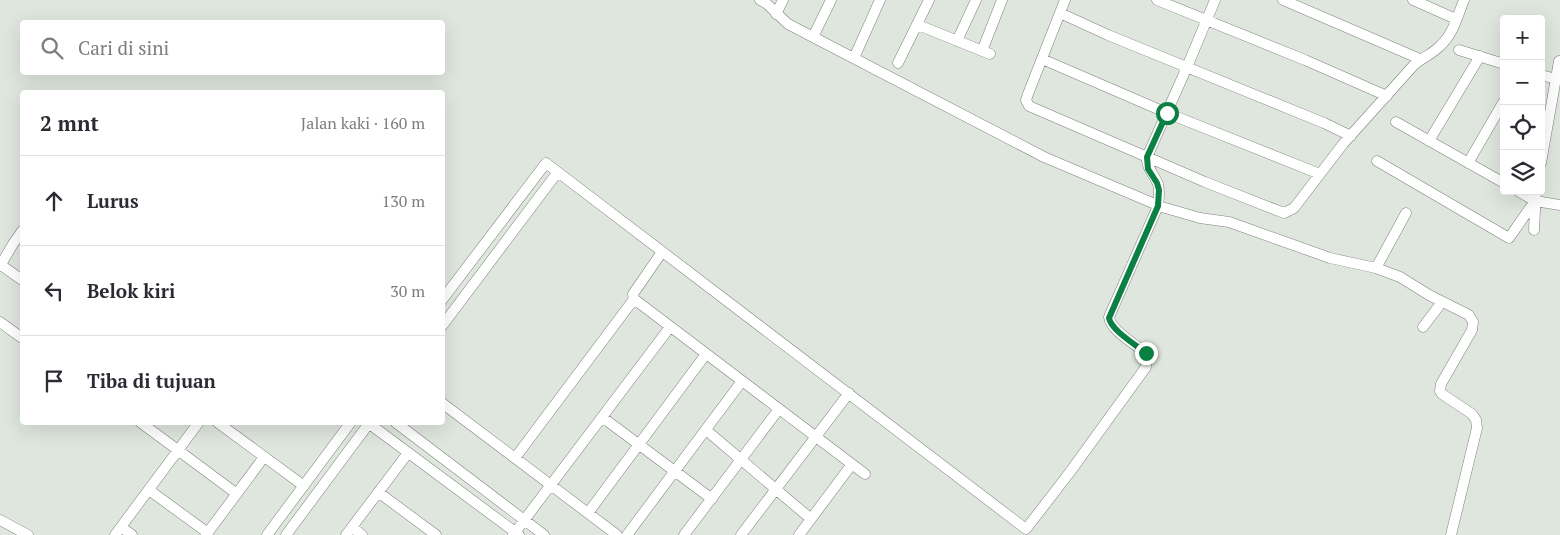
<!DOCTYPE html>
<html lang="id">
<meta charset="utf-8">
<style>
body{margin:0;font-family:"PT Serif",serif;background:#f7f7f7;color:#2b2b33}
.controls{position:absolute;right:15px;top:15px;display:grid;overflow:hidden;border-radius:5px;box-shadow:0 5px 20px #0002}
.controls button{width:45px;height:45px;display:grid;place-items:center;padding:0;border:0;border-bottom:1px solid #e1e1e2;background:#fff;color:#2b2b33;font:25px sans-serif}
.stop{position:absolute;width:15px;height:15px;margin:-11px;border:4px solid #0b8043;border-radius:50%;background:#fff}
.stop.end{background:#0b8043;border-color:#fff;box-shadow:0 1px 5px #0008}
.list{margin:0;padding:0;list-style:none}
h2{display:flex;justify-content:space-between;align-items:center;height:65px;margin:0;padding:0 20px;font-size:21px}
h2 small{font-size:16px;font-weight:400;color:#7c7c81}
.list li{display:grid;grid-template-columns:32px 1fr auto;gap:15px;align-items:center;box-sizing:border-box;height:90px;padding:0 20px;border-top:1px solid #e1e1e2}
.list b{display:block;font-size:19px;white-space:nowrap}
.list em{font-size:16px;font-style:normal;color:#7c7c81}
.icon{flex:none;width:28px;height:28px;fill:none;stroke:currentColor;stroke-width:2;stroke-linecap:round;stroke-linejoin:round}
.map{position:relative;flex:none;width:1560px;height:535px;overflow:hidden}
.search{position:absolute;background:#fff;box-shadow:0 5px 20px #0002;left:20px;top:20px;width:425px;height:55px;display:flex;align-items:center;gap:12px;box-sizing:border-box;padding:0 18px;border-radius:5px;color:#7c7c81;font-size:19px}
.panel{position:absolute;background:#fff;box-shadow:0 5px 20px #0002;left:20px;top:90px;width:425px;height:335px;border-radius:5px}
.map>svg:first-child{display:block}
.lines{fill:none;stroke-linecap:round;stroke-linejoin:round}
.minor-casing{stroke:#7c827b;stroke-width:11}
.minor{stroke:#fff;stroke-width:10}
.route{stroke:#0b8043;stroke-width:6}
</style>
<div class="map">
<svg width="1560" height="535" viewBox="0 0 1560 535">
<rect width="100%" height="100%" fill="#dfe6de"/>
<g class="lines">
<defs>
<path id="minor" d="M760,0L767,4L788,24L1044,157L1162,207L1200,218L1229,222L1330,258L1376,268L1400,277L1429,295L1469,315L1473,322L1472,330L1441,384L1440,391L1442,394L1472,414L1476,420L1477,428L1451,535
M1065,0L1028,94L1026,100L1029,106L1205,182L1284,213L1294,208L1343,144L1413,66C1421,58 1433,54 1441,45C1453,34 1458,15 1464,0
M1157,0L1305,60L1387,96
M1283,0L1420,59
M1413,0L1456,19
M1060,13L1108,35L1324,123L1351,136
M776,14L783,0
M918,25L990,54
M813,37L831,0
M957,41L976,0
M1459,50L1504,64
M982,51L1002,0
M854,58L880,0
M1042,59L1167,113L1320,174
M898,63L929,0
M1541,75L1556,79
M1396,122L1504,183
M1429,141L1480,56
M1377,161L1509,238L1535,201
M1468,163L1504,101
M1541,163L1559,61
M1518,191L1535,201L1560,205
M1534,230L1536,191
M662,252L633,294L634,299L865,474
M1,265L22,280
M0,266L13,244L22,231
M1376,268L1406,213
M442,300L546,163L1026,529L1070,472L1146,367V353C1136,345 1110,330 1109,317L1158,206C1159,198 1160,191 1158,184C1154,174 1146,168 1147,157L1187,67L1215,0
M0,322L22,338
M442,326L557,173
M1423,327L1442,302
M442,403L617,535
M602,417L712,499
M140,422L237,494
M217,422L304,486
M367,422L519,535
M395,422L544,535
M706,430L811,519
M515,458L634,299
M149,490L208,533
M378,492L436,535
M588,513L706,354
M0,520L28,535
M121,527L132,535
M352,527L362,535
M115,535L199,422
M206,535L264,457
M267,535L351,422
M286,535L370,422
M346,535L408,453
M513,535L670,327
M627,535L742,381
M684,535L779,409
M741,535L849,393
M799,535L852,464"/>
</defs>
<use href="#minor" class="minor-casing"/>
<use href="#minor" class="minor"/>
</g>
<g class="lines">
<path class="route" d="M1146,353C1136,345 1111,330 1109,318L1158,206L1159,190L1157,183L1148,169L1147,157L1167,113"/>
</g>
</svg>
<div class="controls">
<button>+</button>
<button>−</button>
<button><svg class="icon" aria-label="locate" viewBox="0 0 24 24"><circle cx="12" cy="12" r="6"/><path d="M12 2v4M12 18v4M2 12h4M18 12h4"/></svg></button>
<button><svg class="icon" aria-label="layers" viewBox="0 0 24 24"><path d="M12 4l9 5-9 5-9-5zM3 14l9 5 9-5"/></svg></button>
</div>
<div class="stop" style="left:1167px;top:113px"></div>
<div class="stop end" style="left:1146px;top:353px"></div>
<div class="search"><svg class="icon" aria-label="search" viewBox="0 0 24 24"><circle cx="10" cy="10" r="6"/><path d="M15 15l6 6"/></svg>Cari di sini</div>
<section class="panel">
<h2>2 mnt<small>Jalan kaki · 160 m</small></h2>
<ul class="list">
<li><svg class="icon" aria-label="ahead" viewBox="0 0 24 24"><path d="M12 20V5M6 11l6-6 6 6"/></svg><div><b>Lurus</b></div><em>130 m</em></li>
<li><svg class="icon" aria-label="left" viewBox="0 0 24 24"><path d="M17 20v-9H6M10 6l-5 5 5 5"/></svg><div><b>Belok kiri</b></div><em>30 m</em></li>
<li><svg class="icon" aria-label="arrive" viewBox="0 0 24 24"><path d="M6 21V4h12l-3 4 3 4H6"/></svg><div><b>Tiba di tujuan</b></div></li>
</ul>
</section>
</div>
